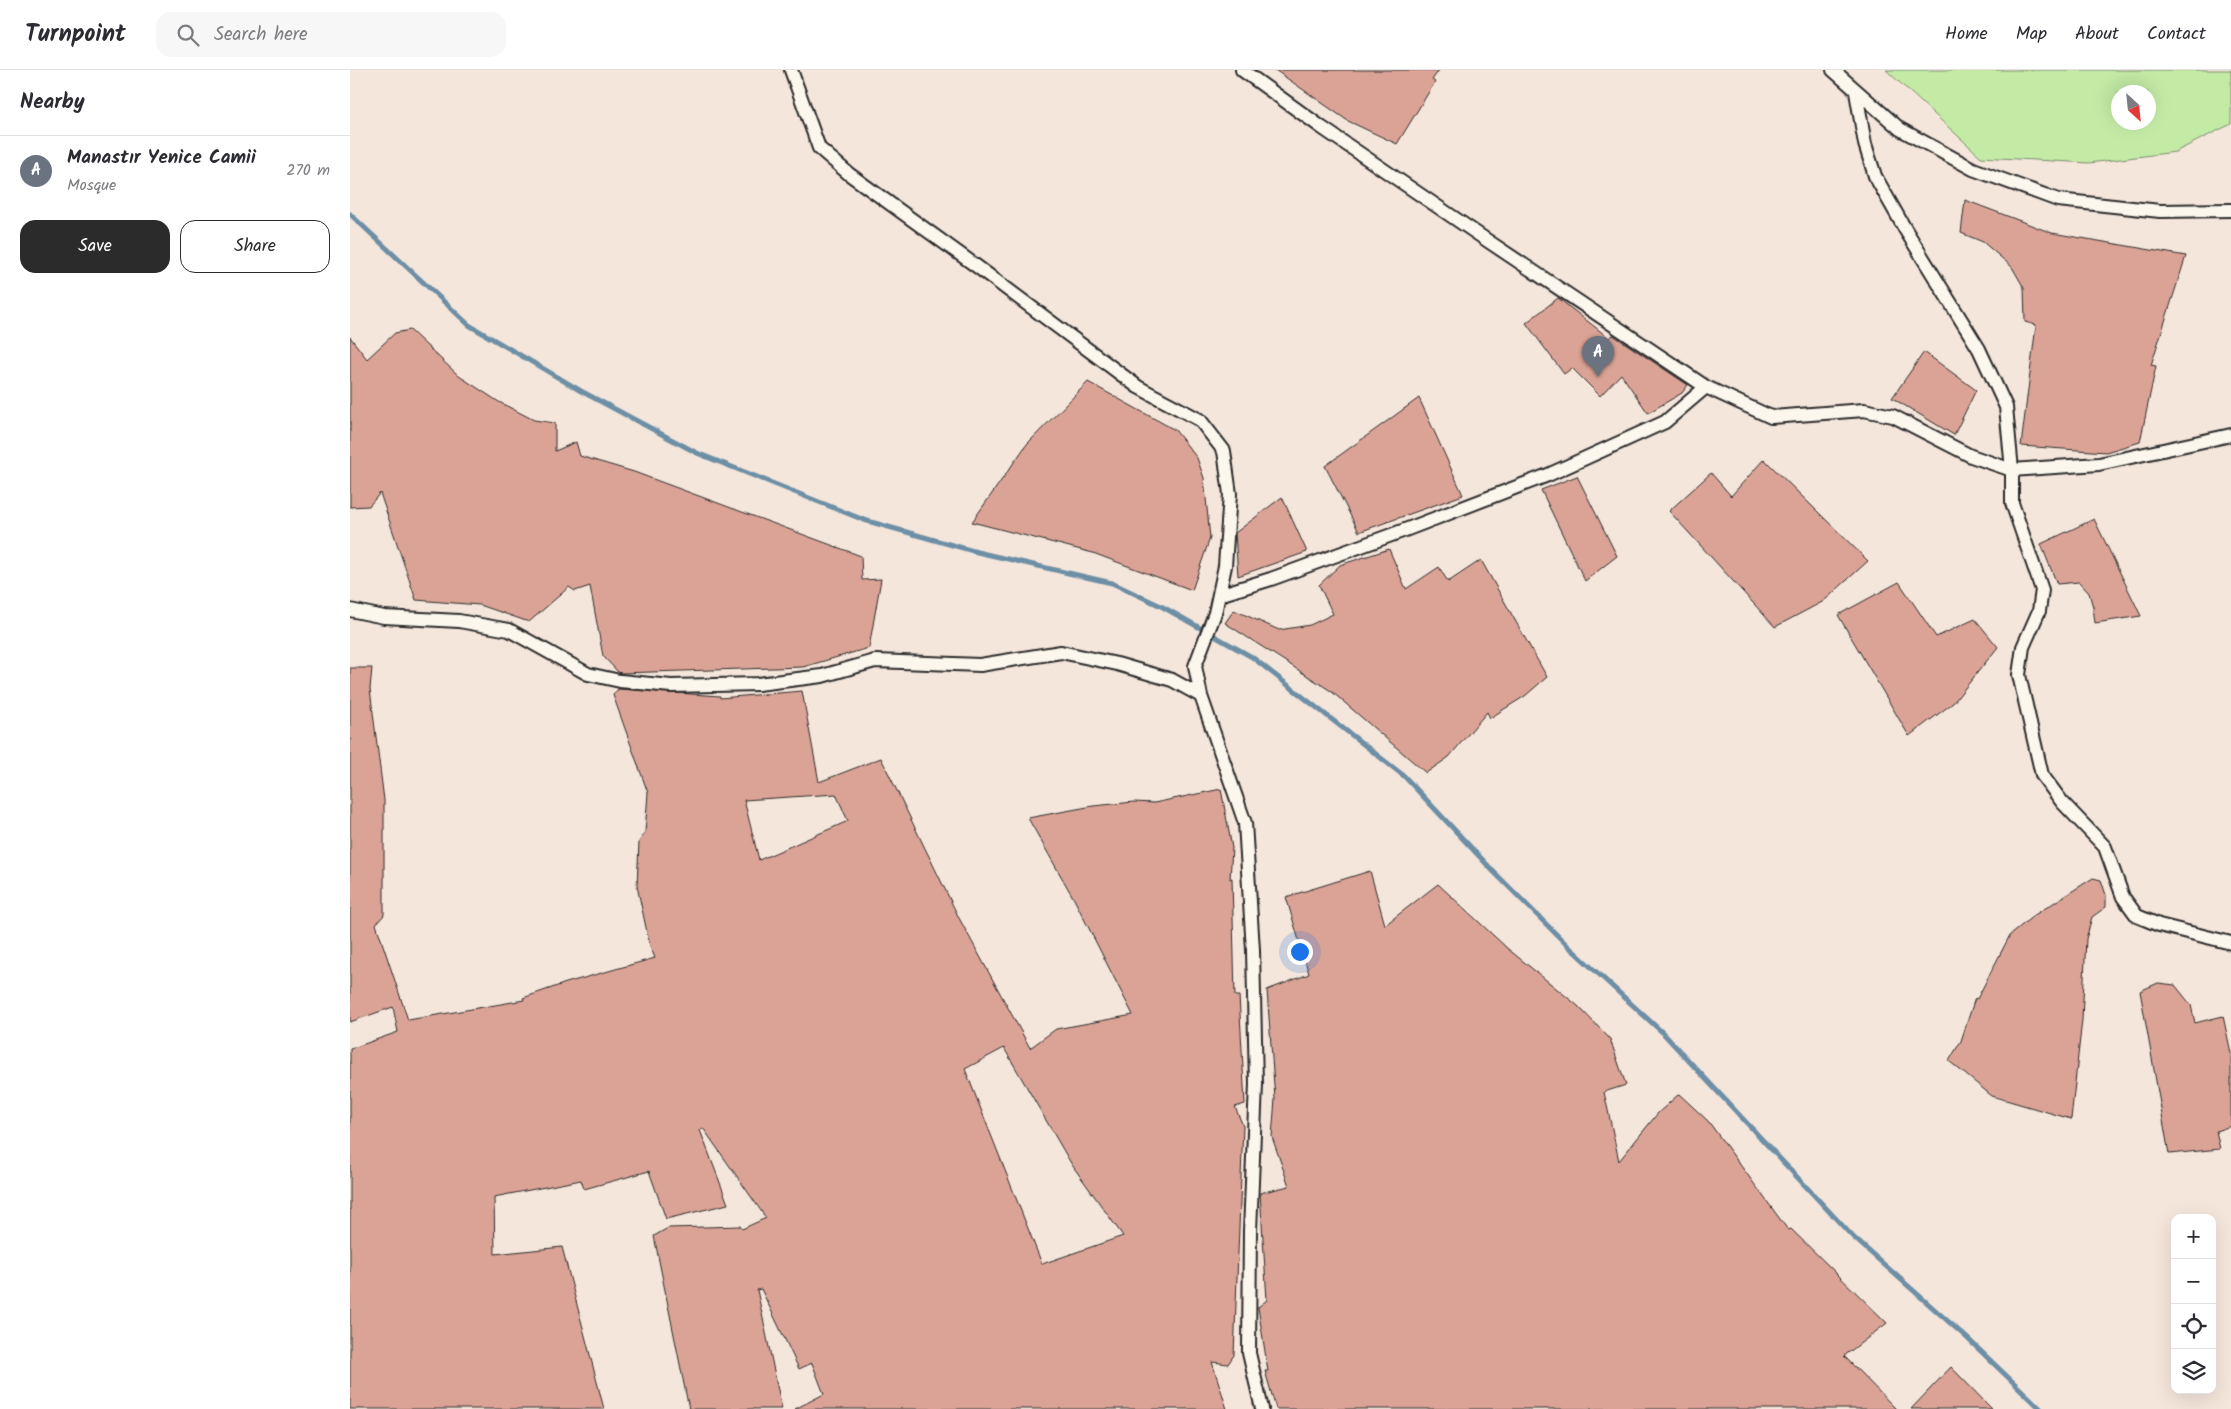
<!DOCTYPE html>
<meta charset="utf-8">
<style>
body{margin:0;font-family:Kalam,sans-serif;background:#f7f7f7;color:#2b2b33}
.controls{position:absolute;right:15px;bottom:15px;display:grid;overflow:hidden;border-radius:10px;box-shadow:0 5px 20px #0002}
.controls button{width:45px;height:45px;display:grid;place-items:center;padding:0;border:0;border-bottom:1px solid #e1e1e2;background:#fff;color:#2b2b33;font:25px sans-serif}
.compass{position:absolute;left:1761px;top:15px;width:45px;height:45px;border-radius:50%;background:#fff;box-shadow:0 5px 20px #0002;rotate:153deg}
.you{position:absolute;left:949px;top:881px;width:18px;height:18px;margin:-12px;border:4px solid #fff;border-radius:50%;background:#1a73e8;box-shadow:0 0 0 8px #1a73e833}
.badge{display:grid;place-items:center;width:32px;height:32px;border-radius:50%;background:#2b2b2b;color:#fff;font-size:16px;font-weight:700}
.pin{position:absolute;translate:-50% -41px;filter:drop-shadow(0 1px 2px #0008)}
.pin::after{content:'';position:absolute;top:26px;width:18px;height:15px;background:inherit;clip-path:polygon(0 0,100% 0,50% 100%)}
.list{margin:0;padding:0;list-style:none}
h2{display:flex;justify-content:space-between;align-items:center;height:65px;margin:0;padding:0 20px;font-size:21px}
h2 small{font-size:16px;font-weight:400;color:#7c7c81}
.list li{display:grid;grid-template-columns:32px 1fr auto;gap:15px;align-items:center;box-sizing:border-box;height:70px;padding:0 20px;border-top:1px solid #e1e1e2}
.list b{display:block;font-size:19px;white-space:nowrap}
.list p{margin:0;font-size:16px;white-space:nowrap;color:#7c7c81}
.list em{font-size:16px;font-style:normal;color:#7c7c81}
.actions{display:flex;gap:10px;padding:15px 20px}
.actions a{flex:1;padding:11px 0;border:1px solid #2b2b2b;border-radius:15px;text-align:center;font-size:18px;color:#2b2b2b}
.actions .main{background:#2b2b2b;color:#fff}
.icon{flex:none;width:28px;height:28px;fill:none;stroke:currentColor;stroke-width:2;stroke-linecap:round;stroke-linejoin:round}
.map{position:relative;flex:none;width:1881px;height:1339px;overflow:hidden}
header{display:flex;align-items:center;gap:30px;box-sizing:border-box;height:70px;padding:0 25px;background:#fff;border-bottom:1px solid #e1e1e2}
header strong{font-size:24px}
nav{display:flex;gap:28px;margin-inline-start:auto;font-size:18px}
.search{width:350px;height:45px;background:#f7f7f7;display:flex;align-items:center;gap:12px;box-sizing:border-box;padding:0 18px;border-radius:15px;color:#7c7c81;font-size:19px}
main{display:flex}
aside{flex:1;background:#fff}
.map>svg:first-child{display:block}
.green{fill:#c4eba6;stroke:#788b68;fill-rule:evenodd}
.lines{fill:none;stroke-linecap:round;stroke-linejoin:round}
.stream{stroke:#6d8fa6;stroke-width:5}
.building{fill:#dba396;stroke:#2b2b2b;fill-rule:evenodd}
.street-casing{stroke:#2b2b2b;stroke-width:16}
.street{stroke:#fbf7ec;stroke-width:12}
</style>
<header>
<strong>Turnpoint</strong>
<div class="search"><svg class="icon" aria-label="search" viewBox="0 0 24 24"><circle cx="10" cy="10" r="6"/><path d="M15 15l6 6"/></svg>Search here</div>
<nav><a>Home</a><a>Map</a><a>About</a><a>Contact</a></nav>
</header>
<main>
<aside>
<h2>Nearby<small></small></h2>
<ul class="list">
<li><span class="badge" style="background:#6b7280">A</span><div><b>Manastır Yenice Camii</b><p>Mosque</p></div><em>270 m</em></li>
</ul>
<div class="actions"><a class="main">Save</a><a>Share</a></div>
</aside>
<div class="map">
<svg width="1881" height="1339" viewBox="0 0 1881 1339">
<rect width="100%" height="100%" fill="#f5e6db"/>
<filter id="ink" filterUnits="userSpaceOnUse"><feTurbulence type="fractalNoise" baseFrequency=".02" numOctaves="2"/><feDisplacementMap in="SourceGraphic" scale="10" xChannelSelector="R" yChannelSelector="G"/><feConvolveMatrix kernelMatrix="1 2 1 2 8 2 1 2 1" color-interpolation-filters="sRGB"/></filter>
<g filter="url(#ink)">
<path class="green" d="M1536,0H1881V54L1825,82L1739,93L1631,87ZM1768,22H1798V52H1768Z"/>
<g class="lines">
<path class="stream" d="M0,144L119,255L231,321L347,383L514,450L627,482L762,513L811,536L902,587L1054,706L1144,802L1217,875L1312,962L1503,1167L1617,1268L1691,1339"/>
</g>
<path class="building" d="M925,0H1089L1082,10L1085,12L1047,74L998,51Z
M1615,130L1702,163L1836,186L1801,295L1806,296L1790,372L1756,382L1671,376L1686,255L1675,252L1674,218L1662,197L1633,172L1611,163Z
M1208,228L1259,268L1263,265L1338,315L1332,323L1298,343L1271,304L1250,326L1222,298L1214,304L1176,253Z
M60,260L109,306L149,332L184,350L205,353V381L226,372L230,386L284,402L511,486L512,510L531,509L519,578L453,597L271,603L268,602L253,586L240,516L225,521L219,517L179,552L130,535L66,530L30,423L19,436L0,437V267L17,289L45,263Z
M1574,282L1626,320L1604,365L1542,328Z
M738,312L825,360L847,388L854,408L860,468L842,520L743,483L622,452L677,374Z
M1069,328L1113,425L1009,462L975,396Z
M1414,389L1518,491L1474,531L1425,557L1319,441L1361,403L1381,426Z
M1227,406L1267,486L1235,511L1191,420Z
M932,427L957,482L888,506L885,463Z
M1744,449L1791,546L1745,553L1743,537L1739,523L1729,512L1707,514L1691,474Z
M1039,479L1056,519L1089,497L1098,512L1131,490L1197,607L1175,626L1140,648L1137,642L1099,687L1076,703L981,621L875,553L884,540L929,560L960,555L983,544L969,515L990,495Z
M1549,512L1586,567L1625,549L1648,577L1603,633L1559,666L1488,545Z
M0,598H22L20,619L34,730V845L26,854L58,950L174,930L173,928L216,913L305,888L300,876L287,816L289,772L295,762L298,723L263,625L268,619L370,626V628L452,621L469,712L531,688L609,848L680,978L706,959L783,945L724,829L678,748L743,736L784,732L804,733L871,719L882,778L880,809L882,808L885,926H889L895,1034L885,1037L893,1056L884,1285L878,1294L862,1292L877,1339H445L474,1324L462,1293L449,1299L411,1219L407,1220L432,1339H339L304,1166L318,1158L390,1156L392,1159L416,1148L353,1058L350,1060L378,1134L316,1149L299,1101L234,1119L231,1110L144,1127L145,1184L212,1177L254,1339H0V979L48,962L43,937L0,952ZM486,724L498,751L409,790L394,730ZM654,978L722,1095L773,1166L692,1194L615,999Z
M1020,801L1035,855L1088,814L1158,879L1228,936L1260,969L1276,1015L1254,1022L1269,1091L1308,1043L1329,1024L1358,1051L1438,1160L1441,1159L1537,1253L1494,1286L1546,1339H926L915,1301H918L908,1237L917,1230L910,1123L939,1116L922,1067L925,1029L917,920L959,904L936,827Z
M1743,808L1751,810L1756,825V837L1742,847L1736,869L1732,950L1721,1049L1642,1026L1599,991L1611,971L1625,928L1627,929L1660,865L1683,846Z
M1808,913L1825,915L1841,935L1845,953L1873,946L1881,983V1056L1866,1061L1870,1079L1819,1084L1790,921Z
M1601,1297L1642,1339H1561Z"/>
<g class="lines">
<defs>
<path id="street" d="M441,0L469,78L499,104L629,198L788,317L850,350L874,381L880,424L875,496L865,543L845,596L851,626L895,753L903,880L906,1014L900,1161L899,1283L912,1339
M892,0L971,57L1138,171L1356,317L1421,347L1514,340L1543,346L1621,386L1662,400L1749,394L1881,365
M1483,0L1550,59L1623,99L1708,130L1810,141L1881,140
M1506,22L1515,74L1525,106L1555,159L1629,279L1656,337L1662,400V433L1692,520L1689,541L1673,577L1669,605L1692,705L1712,732L1755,777L1773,827L1787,846L1809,855L1881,873
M869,525L921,509L1055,460L1198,405L1315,352L1356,317
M0,540L34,547L109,551L159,560L238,604L270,611L321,616L408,614L472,606L525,591L630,595L711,582L767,594L822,610L851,626"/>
</defs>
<use href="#street" class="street-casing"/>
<use href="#street" class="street"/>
</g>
</g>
</svg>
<div class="controls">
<button>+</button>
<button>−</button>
<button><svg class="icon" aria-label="locate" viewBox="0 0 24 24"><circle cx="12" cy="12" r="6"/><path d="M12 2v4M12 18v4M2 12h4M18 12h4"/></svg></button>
<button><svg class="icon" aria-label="layers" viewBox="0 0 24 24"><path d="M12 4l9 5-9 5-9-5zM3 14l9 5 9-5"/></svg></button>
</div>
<svg class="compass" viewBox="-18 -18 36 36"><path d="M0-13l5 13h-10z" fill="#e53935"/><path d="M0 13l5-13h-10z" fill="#7c7c81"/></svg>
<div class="you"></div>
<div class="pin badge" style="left:1248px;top:307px;background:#6b7280">A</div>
</div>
</main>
